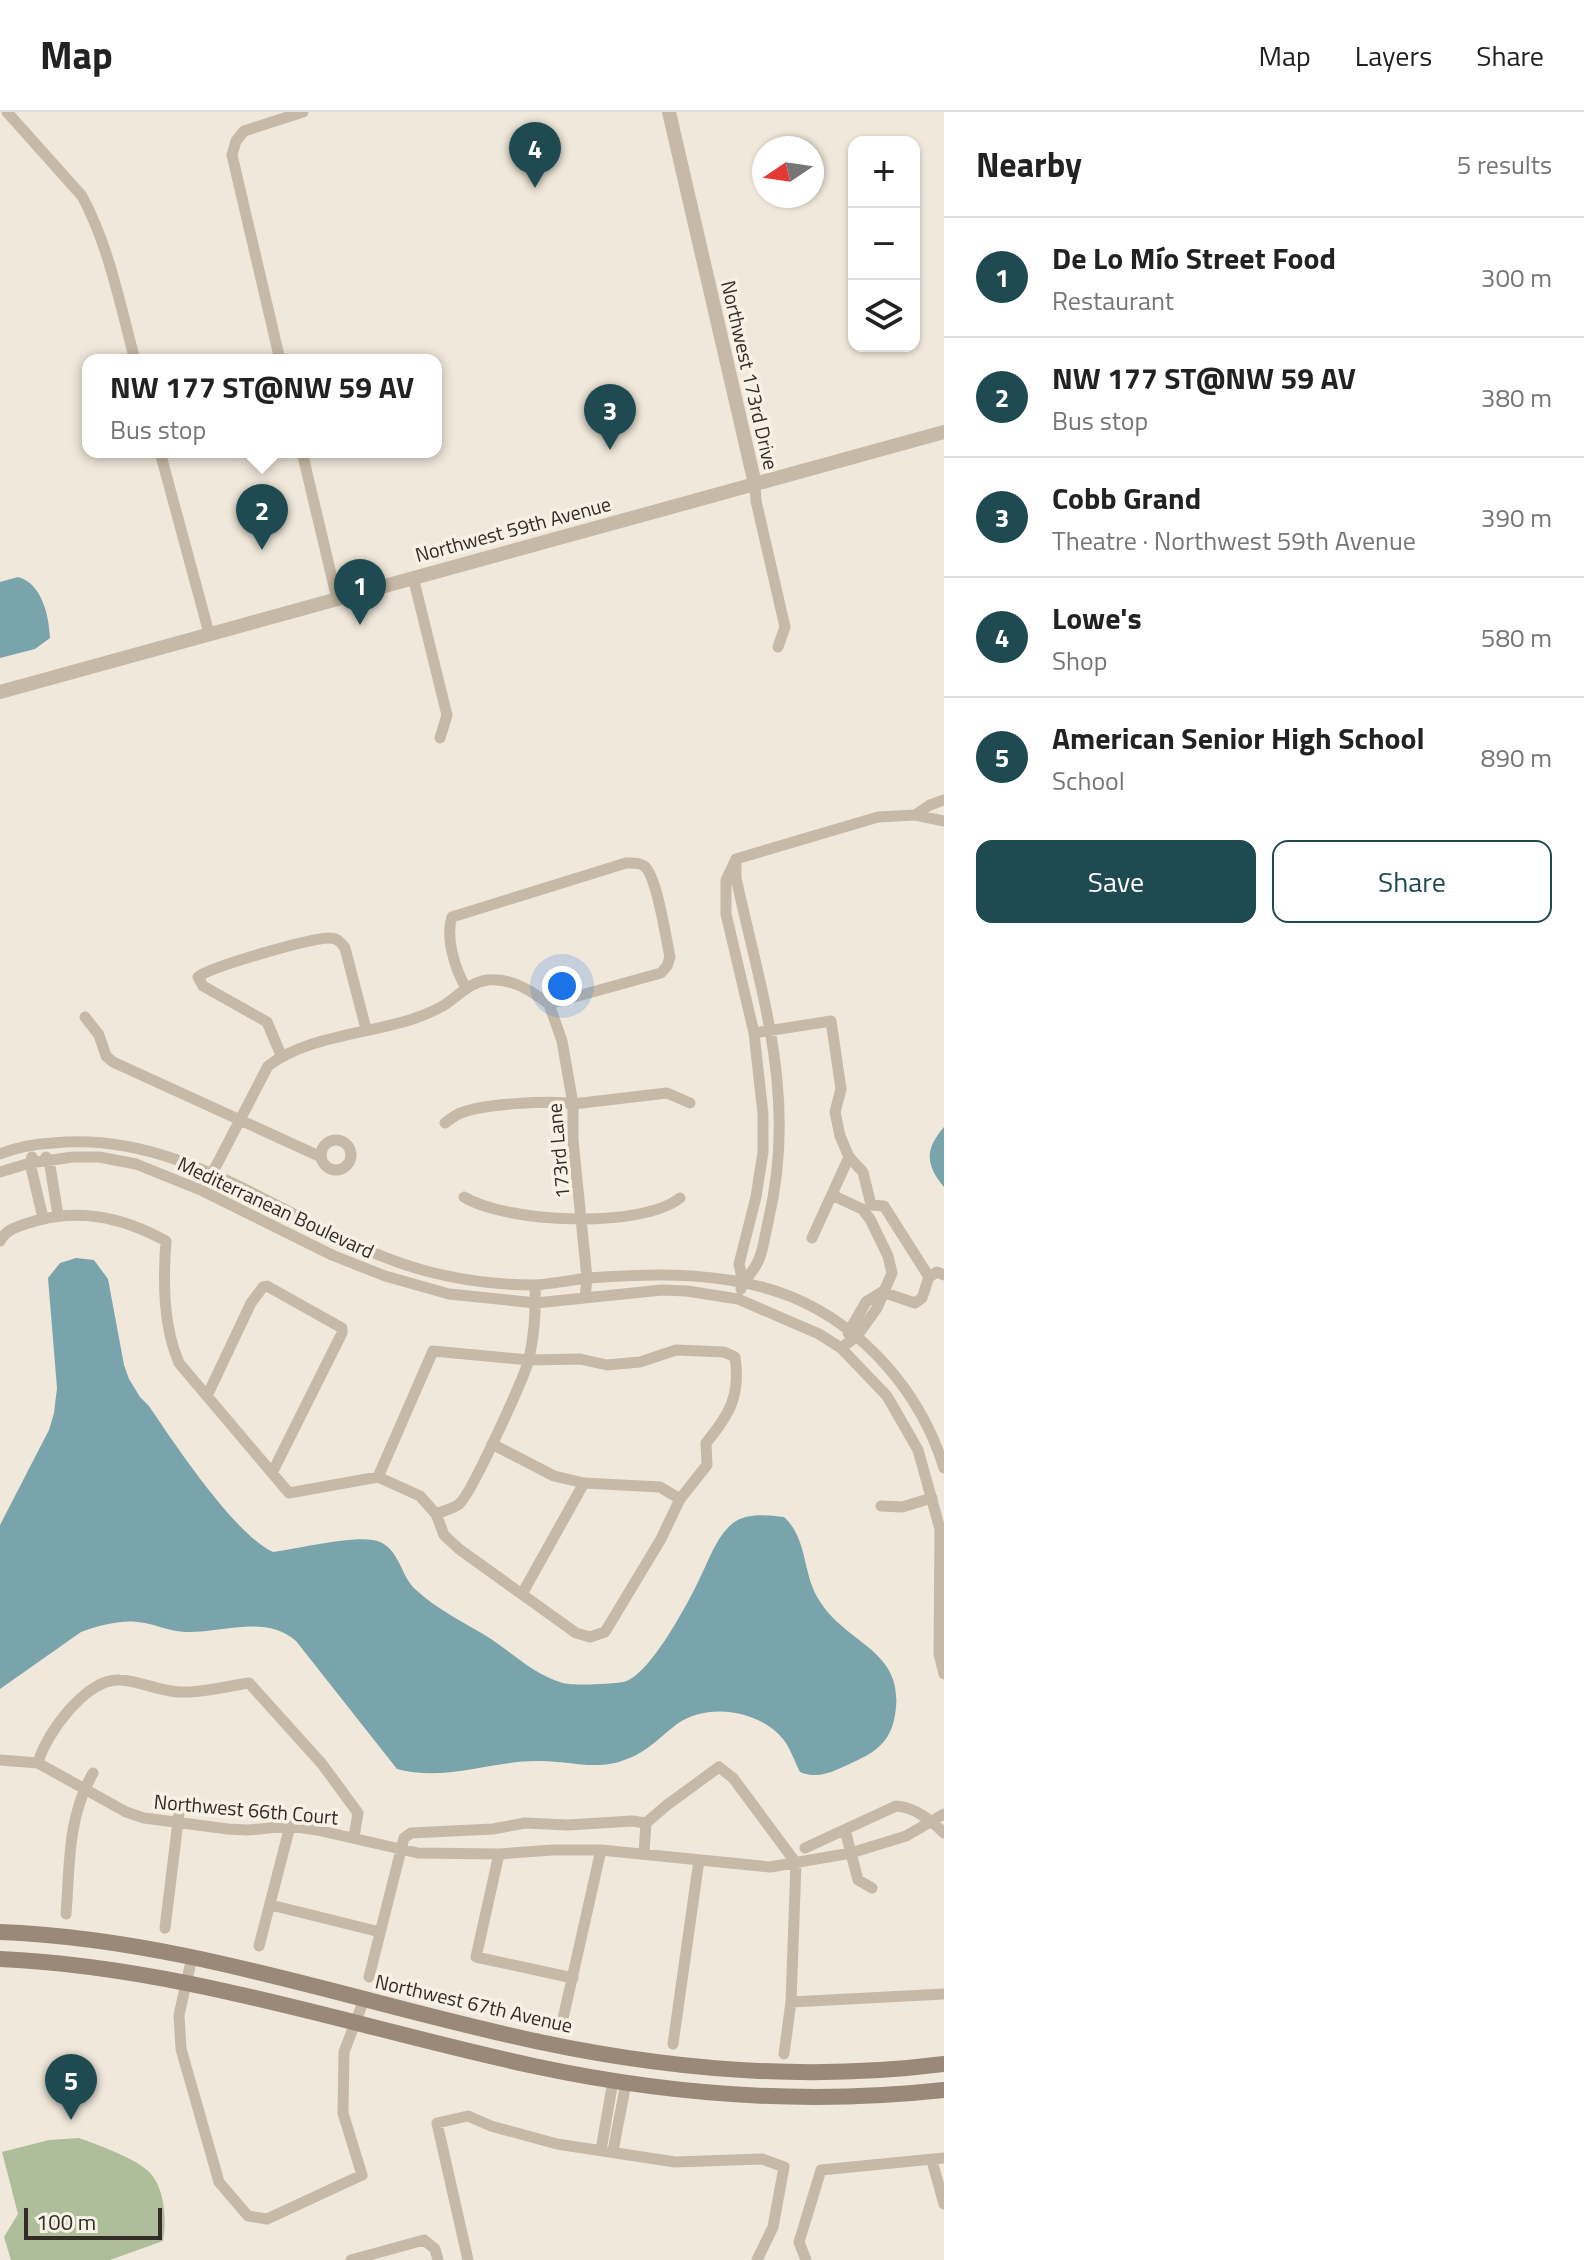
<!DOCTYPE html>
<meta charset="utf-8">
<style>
body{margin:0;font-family:"Titillium Web",sans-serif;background:#f2f2f2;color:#222}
.controls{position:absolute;right:24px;top:24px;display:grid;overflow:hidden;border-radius:16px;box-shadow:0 2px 6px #0004}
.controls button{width:72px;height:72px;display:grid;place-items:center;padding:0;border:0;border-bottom:2px solid #e0e0e0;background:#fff;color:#222;font:40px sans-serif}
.compass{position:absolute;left:752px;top:24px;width:72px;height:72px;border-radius:50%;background:#fff;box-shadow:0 2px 6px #0004;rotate:257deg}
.scale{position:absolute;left:24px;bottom:20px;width:138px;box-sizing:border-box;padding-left:8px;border:4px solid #342c27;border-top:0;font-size:22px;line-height:28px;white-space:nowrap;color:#342c27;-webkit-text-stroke:6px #f8f1e6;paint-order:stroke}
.you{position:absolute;left:562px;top:874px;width:28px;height:28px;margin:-20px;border:6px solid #fff;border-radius:50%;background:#1a73e8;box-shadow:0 0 0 12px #1a73e833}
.badge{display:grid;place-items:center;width:52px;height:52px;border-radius:50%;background:#1f4a52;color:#fff;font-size:26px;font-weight:700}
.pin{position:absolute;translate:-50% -66px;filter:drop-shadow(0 2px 4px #0008)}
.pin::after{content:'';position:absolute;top:42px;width:28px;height:24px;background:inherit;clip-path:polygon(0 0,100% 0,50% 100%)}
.popup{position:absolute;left:82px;top:242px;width:360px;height:104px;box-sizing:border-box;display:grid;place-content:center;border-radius:16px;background:#fff;filter:drop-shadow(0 2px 6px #0005);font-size:26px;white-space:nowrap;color:#767676}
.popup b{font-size:30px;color:#222}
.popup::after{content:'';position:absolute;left:50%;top:100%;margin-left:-16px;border:16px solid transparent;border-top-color:#fff}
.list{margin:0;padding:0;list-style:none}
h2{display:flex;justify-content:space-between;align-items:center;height:104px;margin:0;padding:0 32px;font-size:34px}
h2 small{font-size:26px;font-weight:400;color:#767676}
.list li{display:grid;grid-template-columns:52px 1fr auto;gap:24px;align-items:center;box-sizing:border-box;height:120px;padding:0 32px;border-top:2px solid #e0e0e0}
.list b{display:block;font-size:30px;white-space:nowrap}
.list p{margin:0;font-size:26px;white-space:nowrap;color:#767676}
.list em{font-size:26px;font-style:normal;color:#767676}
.actions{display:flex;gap:16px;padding:24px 32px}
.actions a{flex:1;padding:18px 0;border:2px solid #1f4a52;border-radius:16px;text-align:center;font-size:28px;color:#1f4a52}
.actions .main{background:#1f4a52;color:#fff}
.icon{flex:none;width:44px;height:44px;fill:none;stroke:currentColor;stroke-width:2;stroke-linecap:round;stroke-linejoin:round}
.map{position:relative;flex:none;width:944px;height:2148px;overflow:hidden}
header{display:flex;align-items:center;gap:48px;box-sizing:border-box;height:112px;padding:0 40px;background:#fff;border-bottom:2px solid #e0e0e0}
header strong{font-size:38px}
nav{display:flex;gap:44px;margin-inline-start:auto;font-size:28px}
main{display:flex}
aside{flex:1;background:#fff}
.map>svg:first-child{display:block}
.green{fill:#aebe9b}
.water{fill:#7aa4ab}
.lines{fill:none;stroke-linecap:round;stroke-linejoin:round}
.minor{stroke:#c7b9a7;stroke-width:11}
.tertiary{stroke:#c7b9a7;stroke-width:14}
.secondary{stroke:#9a8878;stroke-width:16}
.labels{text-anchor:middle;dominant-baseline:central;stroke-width:7;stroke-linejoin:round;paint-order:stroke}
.street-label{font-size:20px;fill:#342c27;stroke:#f8f1e6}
</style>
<header>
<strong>Map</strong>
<nav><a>Map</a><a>Layers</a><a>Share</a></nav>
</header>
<main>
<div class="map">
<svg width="944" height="2148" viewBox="0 0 944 2148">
<rect width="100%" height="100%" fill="#f0e8da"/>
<path class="green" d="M79,2026C96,2032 134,2046 147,2058C165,2073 167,2109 163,2129L110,2148H11L4,2125L18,2102L2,2040L49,2028Z"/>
<path class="water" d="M18,465C42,471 49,504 50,526L35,537L0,546V470Z
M944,1015V1075C925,1052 925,1037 944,1015Z
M76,1146L94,1148L108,1167L124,1253L129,1267L140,1285L149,1294C174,1331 235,1423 273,1440C297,1437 361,1421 380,1430C400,1439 401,1464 415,1477C437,1498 466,1511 491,1527C515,1543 535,1563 563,1571C575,1574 611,1572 623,1570C648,1566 687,1493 698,1470C708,1451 717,1421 736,1409C749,1401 769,1403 784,1405C808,1427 802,1461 819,1488C847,1534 906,1537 895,1603C891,1627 879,1638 858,1648C839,1656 821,1669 800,1660C794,1649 791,1637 783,1627C759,1598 708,1590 677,1612C661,1624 647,1640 627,1647C596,1660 568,1648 537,1649C489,1649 445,1670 397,1657L296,1529C266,1502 222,1521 186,1520C169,1520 154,1511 137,1510C119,1508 98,1514 81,1520L0,1577V1413L49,1318L54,1301L57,1276L48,1166L60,1151Z"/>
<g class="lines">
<path class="minor" d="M7,0L82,84C109,134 120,193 135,248
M280,248L232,43L236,29L244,19L303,0
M160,340L209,521
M302,340L337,487
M755,372L756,389L785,515L778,535
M413,465L447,603L440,626
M915,703L944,709
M736,747L726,768V802L754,921L763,1002V1040L756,1085L739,1152L743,1170L741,1177
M736,747L878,705L915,703L930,693L944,688
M736,751V766C762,885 798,986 768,1110C762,1137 763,1150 743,1170
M549,892L562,929L573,992V1028L587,1166L585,1186
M85,905L99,923L106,944L113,950L321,1045
M754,921L831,909L841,977L835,1000L840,1024L849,1045L812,1126
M281,943L267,910L203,874L198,865C209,855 314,825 330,826C338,826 341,831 345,836L366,917
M445,1011C449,1008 455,1003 461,1001C482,992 551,988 573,992L667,981L690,991
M321 1043a15 15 0 1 1 30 0a15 15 0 1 1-30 0Z
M0,1042C17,1035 35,1032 53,1031C193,1017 298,1124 426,1159C460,1168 499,1173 534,1173C552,1172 571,1168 588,1166C656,1161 727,1159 792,1185C864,1215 921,1281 944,1356
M32,1045L30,1051L43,1106
M46,1045L49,1048L58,1103
M849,1045L863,1060L871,1093L884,1094L929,1165
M0,1060L30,1051L73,1045H99L136,1052L203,1079L332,1143L385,1164L449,1182L536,1191L662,1178L687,1179L738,1187L819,1222L841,1236L887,1284L918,1338L940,1417L939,1542L944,1562
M203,1079L268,954C307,924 367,922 413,907C424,903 437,898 446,892C460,882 471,870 488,868C513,866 531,879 549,892L661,861L667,854L670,845C666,827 657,763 644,754C639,750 632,751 626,751L452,805C445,825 455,857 466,876
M832,1083L862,1097L870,1107L888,1144L892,1161L877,1196L857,1224L841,1236
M464,1085C507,1111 640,1117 680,1086
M0,1129C6,1118 14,1116 25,1112C76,1095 120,1104 166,1129C163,1169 163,1214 179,1251L289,1381L378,1365L420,1384L436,1402L444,1423L459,1437L576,1521L590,1525L605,1520L661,1427L680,1387L707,1353L706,1331C729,1303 741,1284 735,1245L724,1240L676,1238L640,1250L607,1253L580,1247L529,1248L433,1239L378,1365
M882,1180L915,1191L922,1186L929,1165L937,1160L944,1163
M848,1221L866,1190L882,1180
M207,1284L251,1191L263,1175L267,1174L342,1216V1221L272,1361
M492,1332L554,1364L584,1371L660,1375L680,1387
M881,1394L902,1395L932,1386
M436,1402C443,1399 453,1397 459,1392C471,1383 524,1266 529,1247C534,1224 536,1197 535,1173
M522,1482L584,1371
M0,1648L38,1651L126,1700L144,1706L228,1717L248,1718L290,1714L317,1718L418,1741L499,1742L552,1738H601L770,1755L851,1741L906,1724L944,1702
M38,1651C45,1623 87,1565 120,1568C141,1569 161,1580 181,1580C203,1581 227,1574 249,1571L322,1652L358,1701L354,1725
M845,1718L858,1768L872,1776
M805,1736L896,1694C915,1695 931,1708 944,1721
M644,1741L646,1711L667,1693L719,1655L733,1666L796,1751L791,1890L784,1942
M499,1742L476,1845L573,1866
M271,1793L380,1820
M66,1802C70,1752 67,1706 93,1661
M165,1816L180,1693
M259,1834L290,1714
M192,1845L179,1903L181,1937L219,2070L248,2104L267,2107L362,2063L343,2001L344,1940L365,1885
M369,1865L404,1726L411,1721L493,1717L525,1711L568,1713L632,1709L646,1711
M791,1890L944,1882
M562,1911L601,1738
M673,1932L699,1748
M601,2038L613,1969
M613,2039L626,1971
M932,2049L944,2092
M351,2148L424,2128L435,2137L438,2148
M468,2148L437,2011L468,2004L491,2014L557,2032L675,2050L762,2047L784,2055L773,2115L757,2148
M806,2148L799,2130L821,2058L944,2046"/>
<path class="tertiary" d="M669,0L755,372
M0,580L944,320"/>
<path class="secondary" d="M0,1820C185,1827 360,1892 540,1930C672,1958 810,1969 944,1952
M0,1847C183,1855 357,1916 534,1954C669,1983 807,1993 944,1978"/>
</g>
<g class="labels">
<g class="street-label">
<text transform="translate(750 263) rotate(77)">Northwest 173rd Drive</text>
<text transform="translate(513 417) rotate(-15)">Northwest 59th Avenue</text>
<text transform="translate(558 1039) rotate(-95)">173rd Lane</text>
<text transform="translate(276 1095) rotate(25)">Mediterranean Boulevard</text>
<text transform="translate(246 1697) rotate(5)">Northwest 66th Court</text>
<text transform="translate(474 1891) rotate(13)">Northwest 67th Avenue</text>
</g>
</g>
</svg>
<div class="controls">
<button>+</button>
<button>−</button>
<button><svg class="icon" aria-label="layers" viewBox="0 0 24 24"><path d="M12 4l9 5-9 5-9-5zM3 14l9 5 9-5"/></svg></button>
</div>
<svg class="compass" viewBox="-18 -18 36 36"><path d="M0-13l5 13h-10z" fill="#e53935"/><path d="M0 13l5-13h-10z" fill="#767676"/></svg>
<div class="scale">100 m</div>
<div class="you"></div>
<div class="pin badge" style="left:360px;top:513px">1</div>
<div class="pin badge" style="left:262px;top:438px">2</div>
<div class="popup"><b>NW 177 ST@NW 59 AV</b>Bus stop</div>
<div class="pin badge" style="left:610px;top:338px">3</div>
<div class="pin badge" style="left:535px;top:76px">4</div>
<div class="pin badge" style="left:71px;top:2008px">5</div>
</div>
<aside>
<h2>Nearby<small>5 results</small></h2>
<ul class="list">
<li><span class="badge">1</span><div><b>De Lo Mío Street Food</b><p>Restaurant</p></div><em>300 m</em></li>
<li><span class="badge">2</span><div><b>NW 177 ST@NW 59 AV</b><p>Bus stop</p></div><em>380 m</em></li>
<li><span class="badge">3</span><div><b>Cobb Grand</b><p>Theatre · Northwest 59th Avenue</p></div><em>390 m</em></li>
<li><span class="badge">4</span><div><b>Lowe's</b><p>Shop</p></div><em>580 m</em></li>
<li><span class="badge">5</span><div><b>American Senior High School</b><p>School</p></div><em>890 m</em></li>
</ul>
<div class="actions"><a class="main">Save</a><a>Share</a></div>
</aside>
</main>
